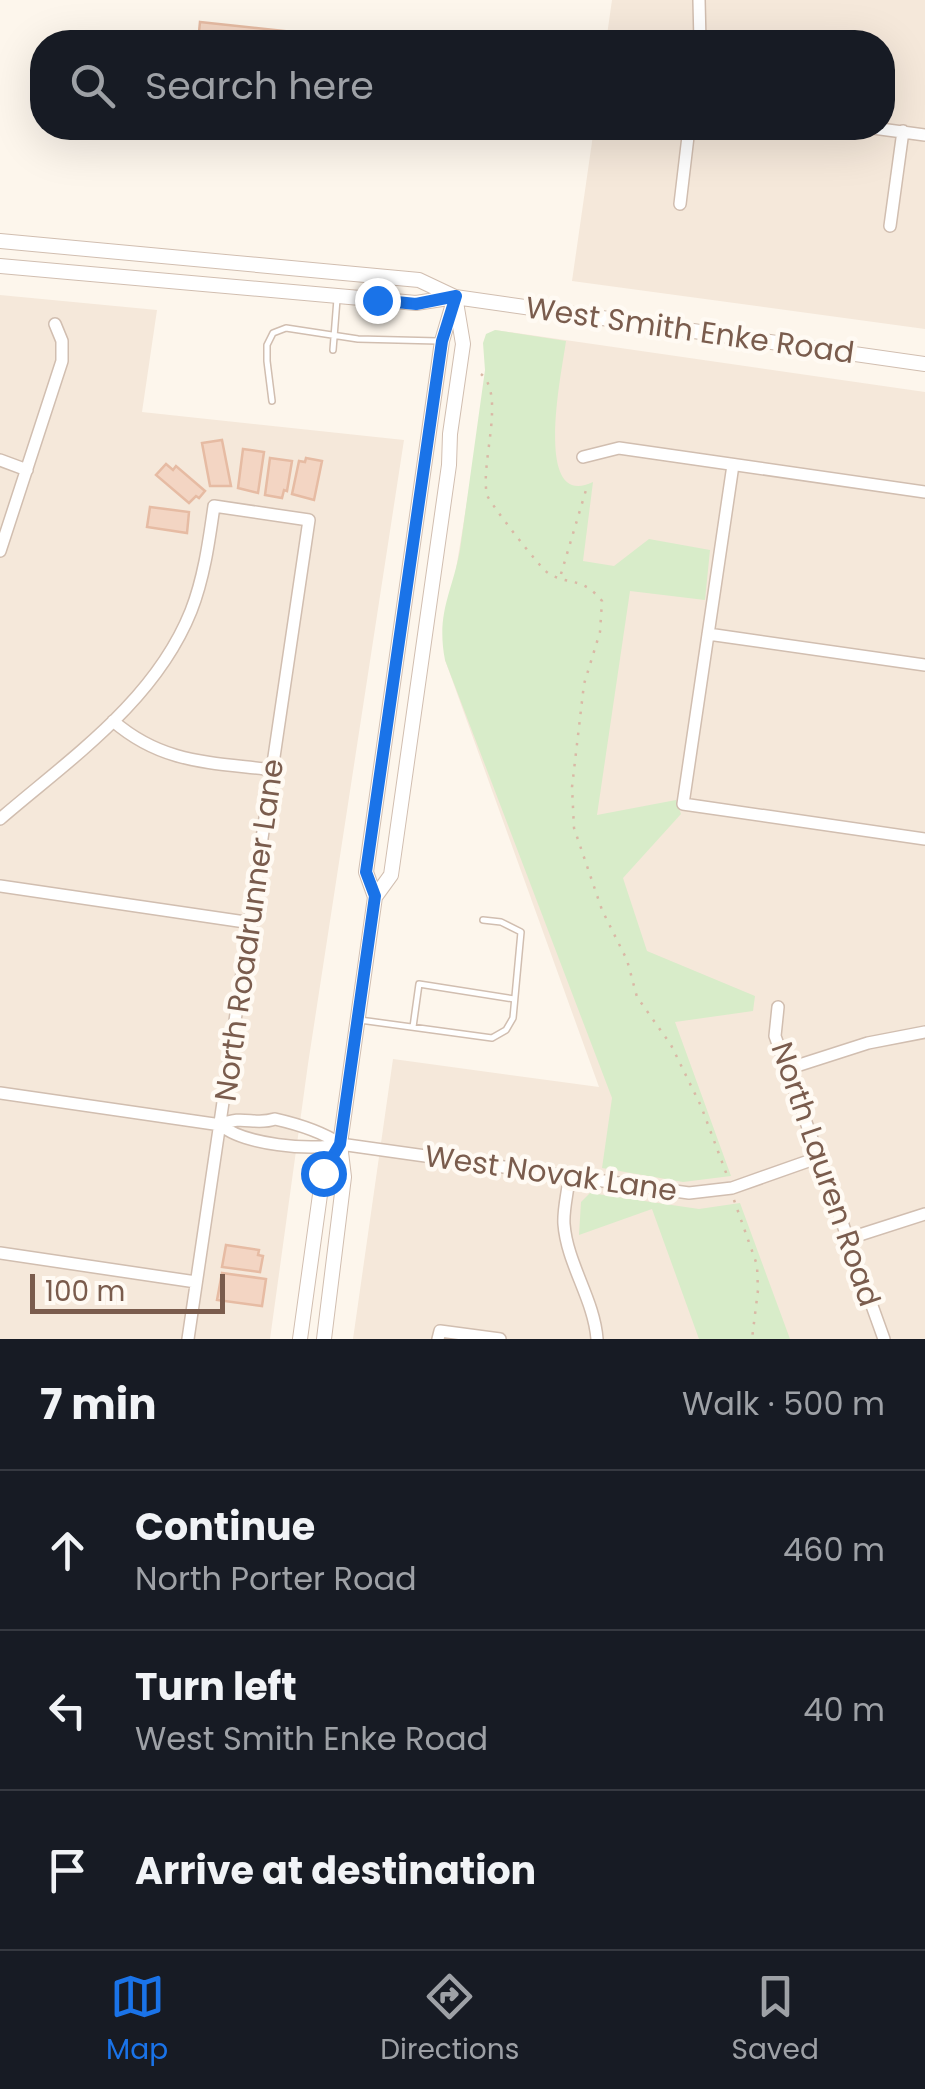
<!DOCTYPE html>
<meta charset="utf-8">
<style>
body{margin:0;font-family:Poppins,sans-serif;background:#20242c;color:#f1f3f6}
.scale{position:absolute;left:30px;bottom:25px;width:195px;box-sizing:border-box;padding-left:10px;border:5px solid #7a5c4d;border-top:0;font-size:28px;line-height:35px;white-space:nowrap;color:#7a5c4d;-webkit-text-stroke:8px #fffaf3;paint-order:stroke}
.stop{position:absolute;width:30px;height:30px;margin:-22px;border:8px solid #1a73e8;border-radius:50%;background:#fff}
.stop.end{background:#1a73e8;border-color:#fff;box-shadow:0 2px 10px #0008}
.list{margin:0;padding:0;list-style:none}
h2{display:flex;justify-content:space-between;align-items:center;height:130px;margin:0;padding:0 40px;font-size:42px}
h2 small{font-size:32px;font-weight:400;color:#9ea1a6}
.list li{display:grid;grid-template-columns:65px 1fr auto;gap:30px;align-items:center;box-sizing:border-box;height:160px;padding:0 40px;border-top:2px solid #363941}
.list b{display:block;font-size:38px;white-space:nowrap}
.list p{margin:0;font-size:32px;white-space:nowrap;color:#9ea1a6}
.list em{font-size:32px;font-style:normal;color:#9ea1a6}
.icon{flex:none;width:55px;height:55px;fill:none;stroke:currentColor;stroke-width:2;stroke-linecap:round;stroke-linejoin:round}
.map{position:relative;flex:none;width:925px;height:1339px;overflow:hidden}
.search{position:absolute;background:#171b24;box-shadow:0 10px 40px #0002;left:30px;right:30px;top:30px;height:110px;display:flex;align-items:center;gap:25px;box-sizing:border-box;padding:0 35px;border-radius:40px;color:#9ea1a6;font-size:38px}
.sheet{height:610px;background:#171b24}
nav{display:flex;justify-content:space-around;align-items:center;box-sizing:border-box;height:140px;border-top:2px solid #363941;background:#171b24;font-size:28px;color:#9ea1a6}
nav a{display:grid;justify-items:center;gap:5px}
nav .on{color:#1a73e8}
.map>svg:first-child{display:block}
.residential{fill:#f5e8da}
.green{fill:#d8ecc9}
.building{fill:#f3d5c3;stroke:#e6bba3;stroke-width:2.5}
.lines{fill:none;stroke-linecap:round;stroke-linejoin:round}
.service-casing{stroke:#d1beb0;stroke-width:8}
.minor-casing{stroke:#d1beb0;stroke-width:14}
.tertiary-casing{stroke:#d1beb0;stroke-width:16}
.path{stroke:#d9b8a5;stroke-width:2.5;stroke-dasharray:2.5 8;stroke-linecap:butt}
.service{stroke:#fff;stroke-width:5}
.minor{stroke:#fff;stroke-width:11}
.tertiary{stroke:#fff;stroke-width:14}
.route{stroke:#1a73e8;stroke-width:12}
.labels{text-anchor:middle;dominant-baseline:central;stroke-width:9;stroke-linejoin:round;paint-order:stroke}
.street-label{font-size:30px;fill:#7a5c4d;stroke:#fffaf3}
</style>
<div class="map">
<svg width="925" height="1339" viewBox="0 0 925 1339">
<rect width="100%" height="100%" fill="#fdf6ec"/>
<path class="residential" d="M612,0H925V329L572,281L594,128H882V42H606Z
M0,295L157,310L142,412L404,440L308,1064L270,1339H0Z
M495,330L925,392V1339H353L393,1059L599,1087L445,660L456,569Z"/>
<path class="green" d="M495,330L566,341C563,366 531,512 593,482L583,561L614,566L649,539L710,550L705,600L630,591L597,815L676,800L681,814L623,878L647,951L755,996L753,1011L675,1022L731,1176L683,1182L602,1168L612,1098L445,660C436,613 452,593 460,550L485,370L483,343L486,334Z
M590,1193L699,1209L740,1203L790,1339H699L652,1209L579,1235L581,1202Z"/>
<path class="building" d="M200,22L285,31L283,42H198Z
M222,440L231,486H210L202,443Z
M243,449L264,452L258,493L238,488Z
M270,458L292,461L287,491L284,490L282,498L265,495Z
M306,458L322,461L314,500L292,494L299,461L305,462Z
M166,464L173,470L176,466L205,491L199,498L196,496L189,503L156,475Z
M150,507L189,512L187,533L147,527Z
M226,1245L259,1250L258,1255L263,1256L260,1272L222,1267Z
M222,1273L266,1279L262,1306L217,1300Z"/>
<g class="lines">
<defs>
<path id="service" d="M333,350L337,299
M272,401L267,361V345L273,333L286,328L358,339L438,341
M360,1020L492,1038L506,1030L513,1018L521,932L501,922L483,920
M413,1027L419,984L514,999"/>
<path id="minor" d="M699,0L700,42
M873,128L925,135
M680,204L689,128
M890,226L903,131
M583,457L619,448L925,492
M0,460L27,470
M733,465L683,804L925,839
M0,551L62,361V341L55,324
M708,634L925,665
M113,721C163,764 210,762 273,770
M0,819C71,758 155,701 191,611C204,578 209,541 214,506L309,520L188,1339
M0,886L252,923
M778,1007L775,1036L884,1339
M787,1069L868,1043L925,1032
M0,1093L221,1125C242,1144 312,1152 340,1144L689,1193L732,1188L817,1158
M221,1125C242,1114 254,1126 275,1119C297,1124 321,1131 340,1144
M569,1177C568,1192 563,1209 564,1224C567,1264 594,1299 597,1339
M847,1239L925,1214
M0,1253L196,1282
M438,1339L440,1331L500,1339"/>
<path id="tertiary" d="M0,241L419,280L455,297L925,364
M0,266L416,303L455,297
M375,897L391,875L449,465L450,434L463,344L456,302
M300,1339L323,1173L339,1145
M324,1339L344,1177L340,1144L375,897L366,872L442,341L455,297"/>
</defs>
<use href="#service" class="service-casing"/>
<use href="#minor" class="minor-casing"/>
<use href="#tertiary" class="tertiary-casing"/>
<path class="path" d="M481,374C506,395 480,463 487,495C489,502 540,568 548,573C569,586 582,576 602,601L600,632L584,684L572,787L574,828L602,910L627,960L637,997L671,1045L701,1106L728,1178
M561,574L586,490
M734,1200L757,1265L758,1290L752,1339"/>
<use href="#service" class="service"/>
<use href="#minor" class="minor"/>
<use href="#tertiary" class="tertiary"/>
</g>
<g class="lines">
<path class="route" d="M323,1173L340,1144L375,896L366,872L442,341L456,296L416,304L377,300"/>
</g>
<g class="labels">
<g class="street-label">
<text transform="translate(690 330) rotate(8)">West Smith Enke Road</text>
<text transform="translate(249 930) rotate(-82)">North Roadrunner Lane</text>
<text transform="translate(551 1173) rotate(8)">West Novak Lane</text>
<text transform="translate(826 1174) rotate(71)">North Lauren Road</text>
</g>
</g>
</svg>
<div class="scale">100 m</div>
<div class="stop" style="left:323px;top:1173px"></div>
<div class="stop end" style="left:377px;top:300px"></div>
<div class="search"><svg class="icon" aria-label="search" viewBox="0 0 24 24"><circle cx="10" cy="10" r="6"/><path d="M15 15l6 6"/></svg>Search here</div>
</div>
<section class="sheet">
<h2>7 min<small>Walk · 500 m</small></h2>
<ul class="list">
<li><svg class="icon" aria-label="ahead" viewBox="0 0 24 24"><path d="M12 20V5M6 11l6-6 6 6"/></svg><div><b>Continue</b><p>North Porter Road</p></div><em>460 m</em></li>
<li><svg class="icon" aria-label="left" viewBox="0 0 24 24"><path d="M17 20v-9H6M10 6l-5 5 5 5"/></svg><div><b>Turn left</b><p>West Smith Enke Road</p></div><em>40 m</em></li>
<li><svg class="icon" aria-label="arrive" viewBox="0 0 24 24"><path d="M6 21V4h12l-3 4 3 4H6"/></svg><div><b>Arrive at destination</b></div></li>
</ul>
</section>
<nav>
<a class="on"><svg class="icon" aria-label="map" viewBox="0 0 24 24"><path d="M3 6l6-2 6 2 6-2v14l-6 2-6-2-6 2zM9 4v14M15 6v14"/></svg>Map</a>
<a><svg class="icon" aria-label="directions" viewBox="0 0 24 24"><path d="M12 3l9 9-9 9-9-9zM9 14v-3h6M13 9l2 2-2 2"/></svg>Directions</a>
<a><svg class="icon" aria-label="saved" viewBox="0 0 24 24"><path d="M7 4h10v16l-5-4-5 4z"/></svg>Saved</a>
</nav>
